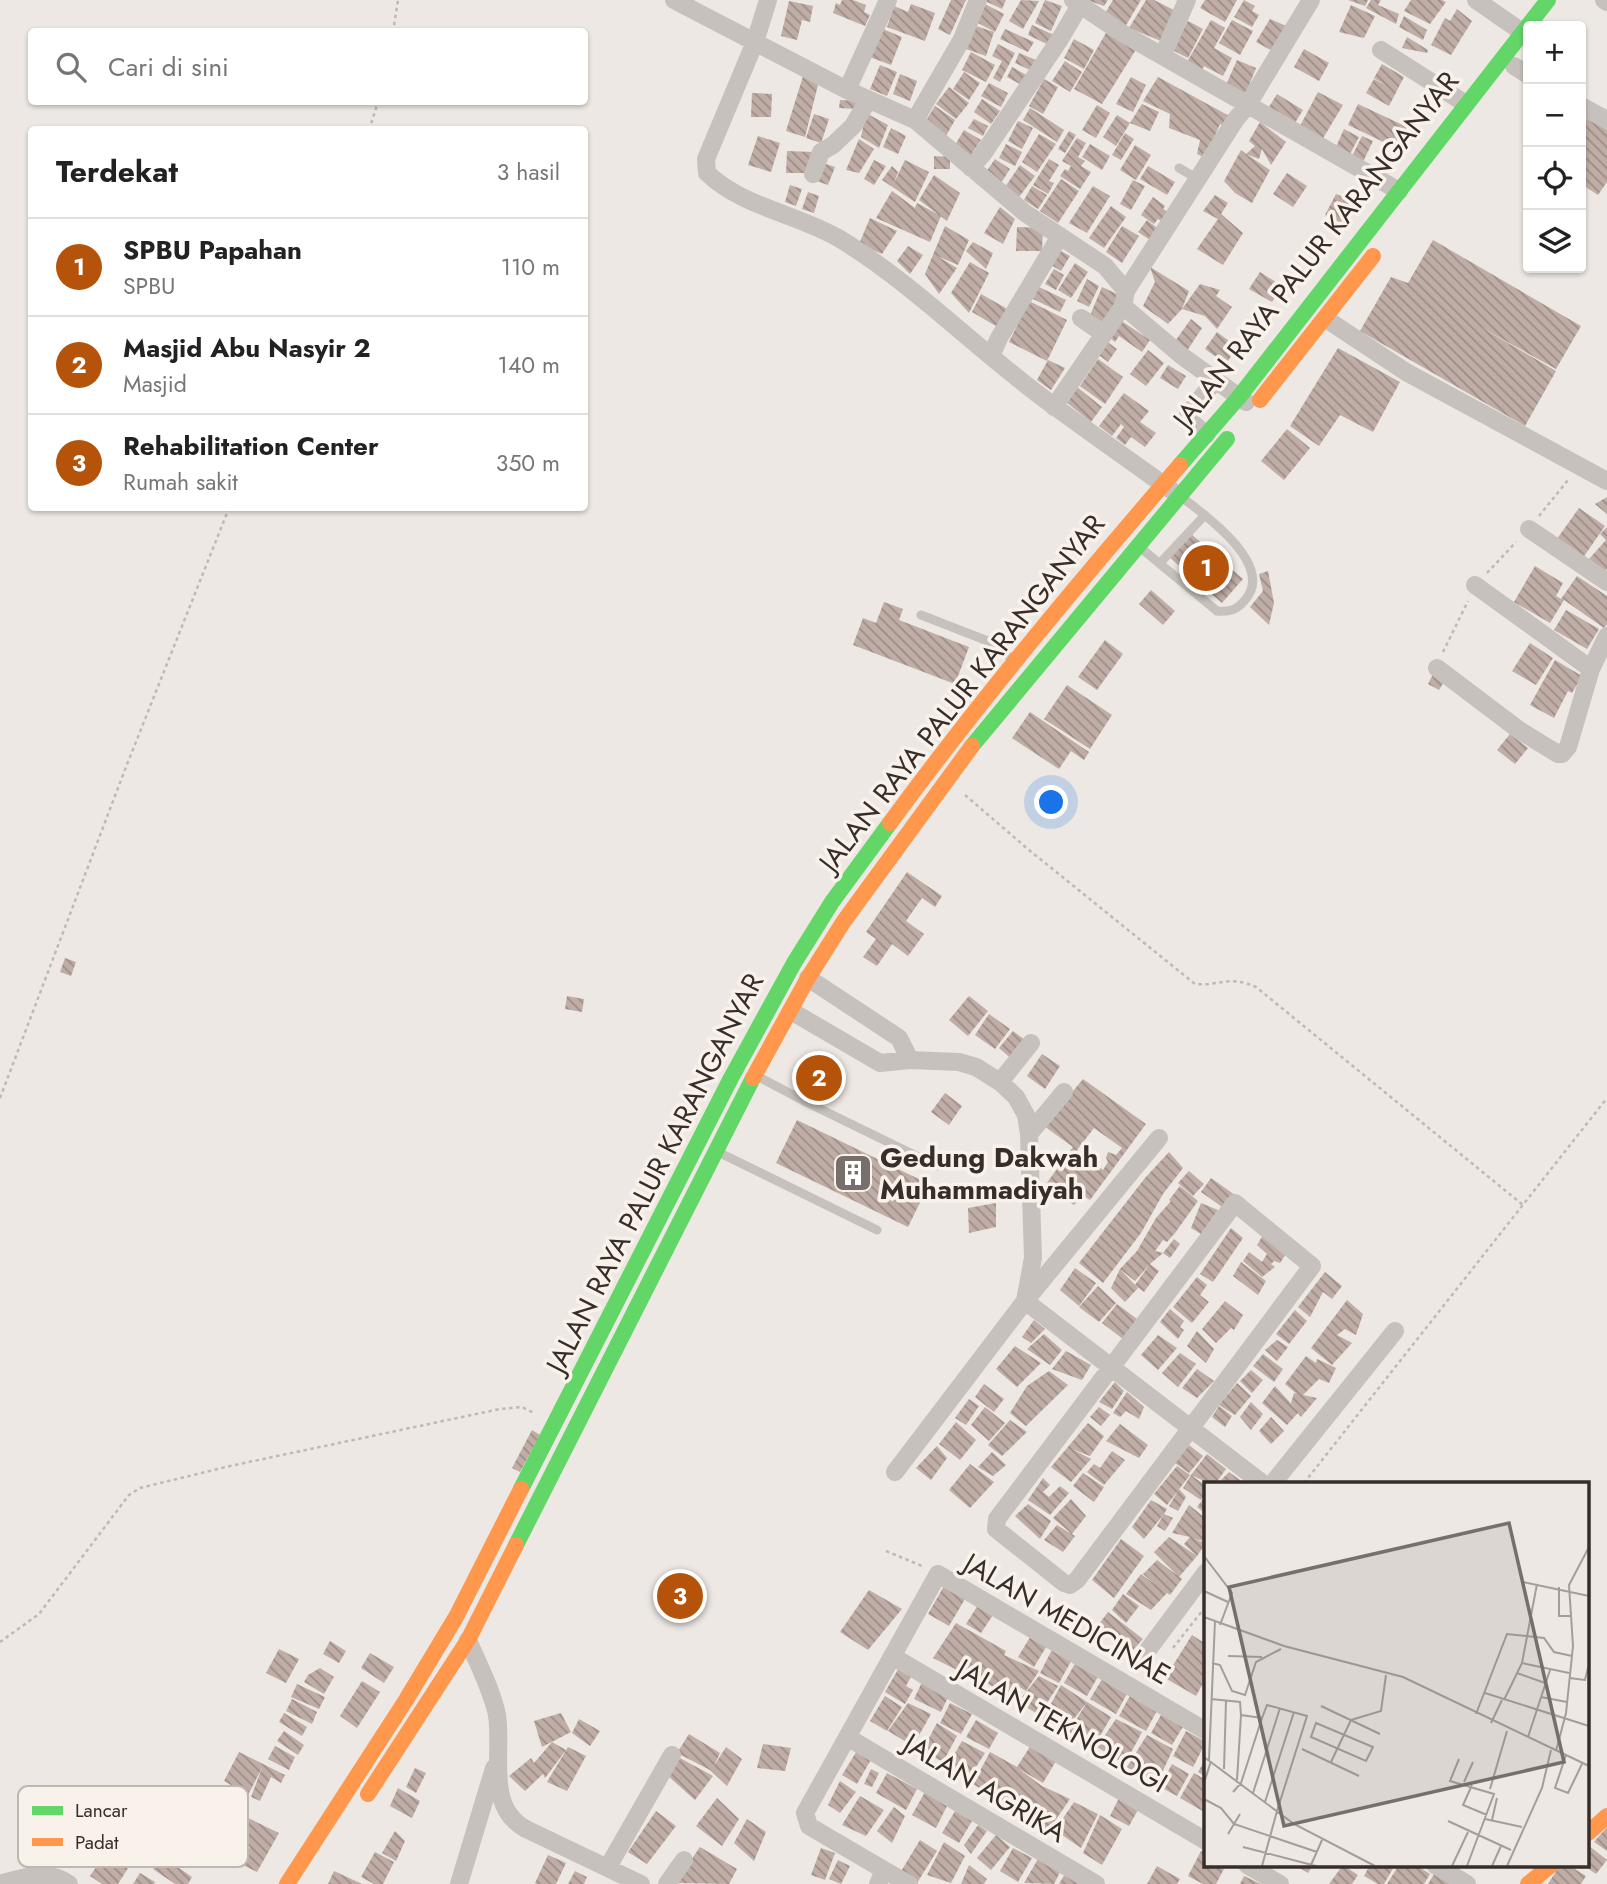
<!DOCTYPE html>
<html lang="id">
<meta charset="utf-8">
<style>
body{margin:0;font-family:Jost,sans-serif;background:#f6f6f6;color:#222}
.controls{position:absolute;right:21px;top:21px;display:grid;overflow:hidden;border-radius:7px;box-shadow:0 2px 5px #0004}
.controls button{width:63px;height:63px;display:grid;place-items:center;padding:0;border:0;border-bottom:2px solid #e0e0e0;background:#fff;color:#222;font:35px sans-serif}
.you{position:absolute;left:1052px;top:803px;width:24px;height:24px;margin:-18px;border:5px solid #fff;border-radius:50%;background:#1a73e8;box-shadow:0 0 0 10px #1a73e833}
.badge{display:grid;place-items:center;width:46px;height:46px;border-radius:50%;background:#b45309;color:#fff;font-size:23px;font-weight:700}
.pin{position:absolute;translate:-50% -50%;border:4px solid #fff;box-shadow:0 2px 7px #0006}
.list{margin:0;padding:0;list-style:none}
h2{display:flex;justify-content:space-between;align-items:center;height:91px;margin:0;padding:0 28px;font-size:30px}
h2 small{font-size:23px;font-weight:400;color:#767676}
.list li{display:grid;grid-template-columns:46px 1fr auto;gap:21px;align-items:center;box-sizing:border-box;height:98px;padding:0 28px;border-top:2px solid #e0e0e0}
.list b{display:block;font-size:26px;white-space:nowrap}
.list p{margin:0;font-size:23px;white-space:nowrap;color:#767676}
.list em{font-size:23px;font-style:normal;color:#767676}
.icon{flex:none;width:38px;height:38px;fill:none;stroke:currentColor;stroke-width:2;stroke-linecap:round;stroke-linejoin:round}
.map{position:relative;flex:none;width:1607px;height:1884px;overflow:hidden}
.search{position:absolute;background:#fff;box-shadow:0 2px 5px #0004;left:28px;top:28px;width:560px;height:77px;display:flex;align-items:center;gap:18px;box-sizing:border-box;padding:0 24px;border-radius:7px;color:#767676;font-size:26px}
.panel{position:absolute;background:#fff;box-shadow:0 2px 5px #0004;left:28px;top:126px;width:560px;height:385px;border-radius:7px}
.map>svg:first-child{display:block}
.building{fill:url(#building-back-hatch);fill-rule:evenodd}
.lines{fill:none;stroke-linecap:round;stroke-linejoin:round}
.path{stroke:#bfb9b4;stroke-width:2.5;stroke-dasharray:3.5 3.5;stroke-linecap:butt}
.lane{stroke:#c6c1bc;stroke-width:9}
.street{stroke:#c6c1bc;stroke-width:18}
.fast{stroke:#63d668;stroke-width:16}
.slow{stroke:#ff974d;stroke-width:16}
.labels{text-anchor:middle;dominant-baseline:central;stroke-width:7;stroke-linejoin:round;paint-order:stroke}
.street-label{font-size:28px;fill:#372e2a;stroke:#f9f2eb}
.poi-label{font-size:28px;font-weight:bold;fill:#372e2a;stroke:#f9f2eb;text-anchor:start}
.inset-road{fill:none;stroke:#a49e99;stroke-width:2}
.view{fill:#776f6b;fill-opacity:0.15;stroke:#776f6b;stroke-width:3.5}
.inset-edge{fill:none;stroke:#372e2a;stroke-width:3.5}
.key{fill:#f9f2eb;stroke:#bfb7b1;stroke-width:2}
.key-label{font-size:19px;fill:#372e2a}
</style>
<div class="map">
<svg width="1607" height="1884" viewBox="0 0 1607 1884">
<defs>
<pattern id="building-back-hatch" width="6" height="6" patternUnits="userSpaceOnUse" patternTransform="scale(1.75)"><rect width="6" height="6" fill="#bfada6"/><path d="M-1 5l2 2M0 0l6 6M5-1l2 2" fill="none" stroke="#9c8d87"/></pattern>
</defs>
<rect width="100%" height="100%" fill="#ede8e3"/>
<path class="building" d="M842,0H853L866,5L864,12L870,15L865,26L833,13L836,3L840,5Z
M951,0H966L950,35L938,29Z
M983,0H1006L1002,9Z
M1021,0L1039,1L1023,29L1009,21Z
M1045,0L1062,6L1051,31L1035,23Z
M1087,0H1108L1104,6Z
M1113,0H1141L1125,27L1104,15Z
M1146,0H1154L1178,12L1161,41L1129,28Z
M1205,0H1237L1225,22L1200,8Z
M1244,0L1255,6L1252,11L1259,15L1252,27L1234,17Z
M1348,0H1368L1365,6Z
M1371,0H1381L1378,5L1399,14L1396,24L1366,8Z
M1411,0H1442L1446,2L1430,24L1404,11Z
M789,1L813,6L810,22L802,20L797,40L781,36Z
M911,4L935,13L925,41L887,27L894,6L908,12Z
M985,4L1004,14L995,32L976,22Z
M1351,5L1375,16L1364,38L1339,32Z
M1457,9L1472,21L1451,55L1431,45L1445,18L1450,21Z
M1404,16L1427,30L1423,40L1399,27Z
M1270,19L1291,28L1276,53L1256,42Z
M1211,20L1225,28L1214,48L1232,58L1223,76L1204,66L1202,70L1187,62Z
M1232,20L1253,31L1240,55L1219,43Z
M1188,21L1203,29L1188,58L1172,50Z
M973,25L994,32L986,56L966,49Z
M1032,25L1056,36L1051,46L1028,35Z
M878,27L902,37L891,65L867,56Z
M1005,29L1034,42L1028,52L1000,39Z
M1107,31L1137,48L1102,104L1074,89Z
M1407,37L1428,50L1427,53L1402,48Z
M1074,39L1094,50L1084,69L1064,58Z
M998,44L1015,53L1000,82L993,78L1002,61L992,56Z
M1304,49L1329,63L1319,81L1294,67Z
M971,52L995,65L986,82L962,70Z
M1019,53L1036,60L1032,71L1015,63Z
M1237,60L1256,68L1246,93L1226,85Z
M1065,61L1082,72L1070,92L1052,81Z
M1382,64L1404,77L1389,106L1366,93L1374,79L1387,86L1374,78Z
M880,65L897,72L887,96L870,89Z
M1012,67L1030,77L1025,87L1007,77Z
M964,72L980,83L969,100L953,89Z
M804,73L820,77L805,137L786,131Z
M900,74L917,81L910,101L893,94Z
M1131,77L1146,85L1133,112L1116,104Z
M1158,77L1233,118L1227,128L1220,124L1205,158L1197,154L1200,140L1169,128L1170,114L1143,101Z
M1044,79L1058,87L1043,114L1029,106Z
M989,83L1008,93L1001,107L981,96Z
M949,87L969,103L956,119L936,104Z
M1318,92L1343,105L1322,140L1300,126Z
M752,93L772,94L771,117H751Z
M1277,94L1303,110L1293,126L1267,110Z
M982,99L1000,111L991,124L974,112Z
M840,100L857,101V109L839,108Z
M1142,104L1159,112L1150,131L1130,123Z
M1358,104L1407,127L1396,148L1348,125Z
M1097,105L1110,113L1096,138L1082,130Z
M935,106L955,120L946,136L925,122Z
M1030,108L1064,130L1057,142L1023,120Z
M1581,112L1607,130V182L1598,195L1581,184Z
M866,113L888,125L879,148L861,137Z
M814,114L829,119L821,143L806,138Z
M1117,115L1130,123L1116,146L1103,137Z
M974,119L988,126L983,136L968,128Z
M1018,121L1033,128L1022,149L1008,141Z
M1260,122L1286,142L1271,165L1262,149L1259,159L1246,154L1270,170L1252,203L1235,193L1224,181L1241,150L1246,154L1255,146L1249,141Z
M891,128L906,136L898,154L883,147Z
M1344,129L1359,137L1349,156L1335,149Z
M964,130L981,140L969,158L955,145Z
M1069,131L1076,135L1065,153L1058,149Z
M1125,133L1134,139L1121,160L1112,155Z
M1039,134L1056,144L1037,172L1022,162Z
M758,136L780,143L771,172L748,165Z
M1362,136L1373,141L1363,162L1352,156Z
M1077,138L1086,143L1078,157L1085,161L1081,166L1091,172L1080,189L1060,176L1065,169L1068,171L1071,166L1062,161Z
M859,139L874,149L859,173L846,170Z
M1006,144L1022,152L1015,166L999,158Z
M1090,144L1110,156L1102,170L1082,157Z
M1135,145L1151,155L1136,180L1120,170Z
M787,151L813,152V173H786Z
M934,156L950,157V169H934Z
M995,159L1010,169L1001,183L986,172Z
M1049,159L1059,165L1049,181L1054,183L1048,194L1033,185Z
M874,160L886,166L874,185L864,179Z
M905,160L929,172L915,202L882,180L892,166L898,172L893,185Z
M820,162L835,167L828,185L813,180Z
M1020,165L1035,176L1019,197L1005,187Z
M1148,166L1175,182L1167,195L1140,179Z
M1287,173L1307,186L1293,207L1273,194Z
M934,175L960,193L947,221L919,200Z
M1061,179L1079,191L1058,223L1040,211Z
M1133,180L1145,186L1131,210L1120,204Z
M790,185L802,189L796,206L785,202Z
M1032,186L1047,195L1038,209L1024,200Z
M1093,186L1110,196L1087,233L1069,223Z
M892,191L915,208L917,203L941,216L930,242L876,218Z
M808,192L819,196L814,213L802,209Z
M1336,194L1356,202L1345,225L1325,215Z
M1215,195L1228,203L1221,214L1243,233L1223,265L1197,249L1218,219L1203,211Z
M1153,197L1165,206L1163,209L1172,215L1166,224L1158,219L1154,224L1141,215Z
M1111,206L1126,217L1104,248L1089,238Z
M1000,207L1015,219L1003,244L984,233Z
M870,218L897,231L882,254L859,244Z
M1147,220L1161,231L1153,242L1138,232Z
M945,226L969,240L958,265L937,256L957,268L939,294L925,274Z
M1122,226L1139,236L1122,263L1106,252Z
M1017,227L1043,228L1042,251H1016Z
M1433,240L1581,326L1556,369L1477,325L1556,371L1525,426L1360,331L1391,277L1408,283Z
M973,242L993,253L986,269L966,251Z
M908,246L923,255L910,274L897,261Z
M1059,250L1070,256L1061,271L1051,265Z
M970,262L989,273L969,313L951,293Z
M1075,263L1088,272L1071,298L1058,290Z
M1150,267L1189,291L1182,309L1168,324L1143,306L1155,282Z
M1054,269L1064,275L1056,290L1045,284Z
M1260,272L1282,286L1272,302L1249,289Z
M1087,279L1099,286L1089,307L1077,301Z
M1200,284L1220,290L1216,296L1232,307L1217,329L1205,316L1182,309Z
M1039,287L1066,300L1060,312L1033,299Z
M1102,287L1119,295L1104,327L1088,320Z
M981,294L1011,311L1001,329L972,312Z
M1029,301L1067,320L1047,361L1009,342Z
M1191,319L1202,328L1185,354L1173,344Z
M1120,320L1150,340L1142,352L1119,336L1115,342L1109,337Z
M1217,332L1237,347L1226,364L1205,349Z
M1105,340L1117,349L1108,362L1096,353Z
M1338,348L1400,382L1373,432L1340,415L1319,446L1290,426Z
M1148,350L1164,363L1146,386L1130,374Z
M1098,359L1123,377L1105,404L1080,386Z
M1048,360L1065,368L1051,390L1037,380Z
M1168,365L1186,376L1178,389L1160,378Z
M1077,387L1102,407L1091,422L1066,402Z
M1124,393L1149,411L1140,422L1156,433L1145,447L1131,437L1125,445L1116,438L1124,427L1121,424L1112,436L1099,426Z
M1287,429L1310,448L1284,480L1261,461Z
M1607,497V514L1595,504Z
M1579,508L1605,526L1580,562L1554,543Z
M1607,527V569L1604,572L1589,559L1606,540L1600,534Z
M1190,533L1243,579L1222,603L1169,557Z
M1535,566L1563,583L1556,596L1561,599L1577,576L1607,596V624L1604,628L1564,600L1550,623L1514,602Z
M1268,571L1274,603L1269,625L1250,607L1263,591L1259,574Z
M1151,590L1175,611L1163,625L1139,604Z
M884,602L903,609L899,620L969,647L955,684L853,645L863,618L876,623Z
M1566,610L1599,629L1587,649L1554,630Z
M1105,640L1123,654L1097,690L1078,677Z
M1530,643L1553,658L1536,685L1512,671Z
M1555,660L1582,676L1572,693L1568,691L1554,718L1530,705Z
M1435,670L1447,677L1439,690L1428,684Z
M1067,685L1112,715L1090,749L1044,719Z
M1030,712L1089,752L1084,760L1071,751L1059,769L1012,738Z
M1510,734L1528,748L1515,764L1497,750Z
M907,872L942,896L935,907L922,898L906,921L924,934L908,956L892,944L877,966L863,957L876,939L866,932Z
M65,958L76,962L71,976L60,972Z
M567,996L584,999L582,1012L565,1009Z
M969,996L988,1011L968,1036L949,1020Z
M989,1014L1010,1029L995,1049L975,1035Z
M1013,1031L1028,1042L1014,1061L999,1048Z
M1042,1054L1060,1066L1045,1089L1027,1076Z
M812,1056L842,1075L825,1101L795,1082Z
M1083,1079L1146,1124L1090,1200L1082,1195L1074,1205L1046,1184L1073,1147L1044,1126ZM1094,1128L1122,1148L1116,1155L1108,1152L1106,1158L1108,1162L1103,1170L1077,1150Z
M945,1093L962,1106L949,1125L931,1112Z
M797,1120L929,1184L908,1227L776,1163Z
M1169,1152L1183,1168L1163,1194L1141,1233L1103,1283L1079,1263L1145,1178Z
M1189,1171L1204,1184L1193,1196L1178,1183Z
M1211,1178L1235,1195L1225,1209L1201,1192Z
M1180,1186L1198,1201L1175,1233L1167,1242L1163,1240L1155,1251L1163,1253L1150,1264L1159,1271L1144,1292L1135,1285L1150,1264L1135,1281L1120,1269L1138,1288L1125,1302L1111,1288L1120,1269L1137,1251L1156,1218L1171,1201L1169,1200Z
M996,1203V1227L969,1233L968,1208Z
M1201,1203L1218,1210L1201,1234L1191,1228Z
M1231,1228L1243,1238L1213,1282L1200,1274Z
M1263,1235L1288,1251L1280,1263L1274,1261L1271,1264L1275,1267L1262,1277L1243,1261L1249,1252L1262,1262L1267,1254L1257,1245Z
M1174,1239L1180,1244L1170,1258L1163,1253Z
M1241,1262L1266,1281L1258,1295L1233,1276Z
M1075,1268L1096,1283L1079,1306L1060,1290Z
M1325,1272L1342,1286L1332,1299L1323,1292L1310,1317L1298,1307Z
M1197,1277L1207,1285L1200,1295L1209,1302L1192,1323L1173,1307Z
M1098,1286L1116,1303L1099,1322L1079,1307Z
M1347,1300L1363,1314L1356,1335L1345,1329L1337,1335L1352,1343L1332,1365L1311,1348Z
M1225,1301L1243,1315L1234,1330L1231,1328L1216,1343L1202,1329Z
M1117,1304L1137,1319L1123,1339L1102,1323Z
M1170,1309L1184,1321L1180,1327L1184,1330L1178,1339L1160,1322Z
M1295,1310L1307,1321L1289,1344L1276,1334Z
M1034,1320L1045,1329L1031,1343L1022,1337Z
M1197,1331L1214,1349L1206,1363L1187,1346Z
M1044,1334L1062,1350L1050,1365L1027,1349Z
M1158,1335L1177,1348L1158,1370L1141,1355Z
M1277,1340L1288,1347L1277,1361L1265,1350Z
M1015,1346L1041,1363L1017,1387L996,1369Z
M1066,1351L1091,1365L1082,1380L1052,1369Z
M1180,1353L1196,1364L1178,1387L1162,1373Z
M1263,1354L1283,1369L1274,1382L1253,1366Z
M1306,1356L1316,1363L1317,1359L1336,1368L1329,1383L1319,1379L1303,1395L1317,1398L1301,1417L1298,1413L1287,1425L1262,1403L1275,1386L1296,1409L1291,1403L1294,1393L1297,1394L1285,1384Z
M1197,1369L1214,1381L1197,1398L1182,1388Z
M1251,1370L1263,1380L1252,1393L1240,1381Z
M1049,1371L1068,1385L1026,1426L1010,1413L1027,1386Z
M1115,1382L1124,1391L1112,1409L1099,1402Z
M1237,1383L1251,1396L1235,1415L1219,1405Z
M984,1384L1004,1399L994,1412L975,1397Z
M1127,1392L1144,1407L1139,1419L1126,1411L1120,1417L1113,1413Z
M969,1399L979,1406L966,1425L955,1418Z
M1251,1402L1263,1414L1251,1430L1240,1417Z
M1219,1406L1232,1416L1225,1427L1212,1417Z
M985,1407L1005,1423L989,1441L971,1425Z
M1099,1407L1110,1415L1101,1426L1090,1417Z
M1271,1417L1284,1431L1271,1444L1259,1431Z
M1010,1420L1027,1432L1002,1456L988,1445Z
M956,1422L976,1440L960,1460L939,1444Z
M1088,1423L1104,1436L1090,1456L1072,1449L1091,1459L1071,1482L1051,1467Z
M1120,1424L1148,1445L1139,1458L1106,1441Z
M532,1430L540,1435L520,1472L512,1468Z
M1189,1445L1203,1456L1189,1473L1175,1463Z
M937,1446L947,1458L931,1480L916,1468Z
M1112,1451L1125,1460L1104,1485L1087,1472L1094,1464L1100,1468Z
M992,1452L1006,1465L993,1476L978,1467Z
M1207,1454L1226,1469L1216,1483H1209L1191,1475L1206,1486V1492L1201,1500L1183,1488L1191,1475Z
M970,1464L994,1482L970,1508L949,1490Z
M1177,1466L1190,1475L1167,1505L1154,1494Z
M1229,1472L1244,1483H1218Z
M1083,1473L1104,1487L1094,1502L1073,1486Z
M1043,1478L1050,1485L1043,1492L1049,1497L1060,1486L1069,1493L1050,1515L1028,1500Z
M1179,1489L1186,1497L1178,1511L1169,1506Z
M1206,1495V1514L1197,1507Z
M1071,1499L1086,1516L1072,1534L1053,1518Z
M1151,1500L1167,1509L1164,1514L1173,1518L1165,1531L1157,1526L1164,1514L1144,1539L1132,1527Z
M1028,1504L1051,1521L1040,1539L1015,1516Z
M1189,1505L1204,1517L1206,1515V1539L1205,1541L1194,1539L1206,1543L1197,1556L1184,1544L1190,1537L1172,1533Z
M1057,1525L1075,1536L1063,1552L1044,1540Z
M1169,1537L1197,1556L1179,1577L1154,1552Z
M1121,1539L1144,1556L1114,1598L1092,1580Z
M1157,1560L1182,1579L1170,1595L1167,1593L1151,1610L1126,1594L1141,1574L1156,1585L1143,1574Z
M944,1586L965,1599L949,1626L928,1614Z
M869,1590L902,1609L868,1650L840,1632Z
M1123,1594L1139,1606L1126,1623L1112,1610Z
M978,1605L993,1615L981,1633L966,1624Z
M1108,1612L1143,1639L1133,1650L1099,1624Z
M956,1623L1006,1651L1004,1655L1039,1671L1026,1691L1013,1683L1007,1695L961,1668L959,1671L933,1658Z
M1032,1634L1048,1644L1034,1667L1018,1657Z
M1192,1635L1206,1644V1678L1196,1696L1165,1678Z
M330,1641L346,1651L339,1663L323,1654Z
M1054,1646L1074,1656L1059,1683L1040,1673Z
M279,1649L299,1659L286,1683L266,1673Z
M370,1653L394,1667L384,1683L361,1668Z
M1077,1660L1100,1673L1087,1696L1064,1683Z
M900,1666L913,1673L906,1686L913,1690L905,1704L885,1692Z
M320,1668L334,1677L324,1694L304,1682L308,1675Z
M1039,1676L1058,1686L1039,1715L1018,1702Z
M1104,1676L1129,1690L1116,1714L1090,1699Z
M362,1681L380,1692L357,1728L340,1716Z
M922,1682L949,1695L941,1712L914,1699Z
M297,1684L325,1697L319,1709L291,1697Z
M1061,1685L1087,1702L1066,1729L1043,1719Z
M1132,1692L1159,1707L1146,1731L1119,1716Z
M885,1696L902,1707L887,1731L870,1721Z
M292,1699L317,1712L312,1724L286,1711Z
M1087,1702L1111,1717L1093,1748L1069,1732Z
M908,1703L931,1714L913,1746L888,1731Z
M950,1703L972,1714L961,1734L940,1723Z
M284,1713L307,1727L302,1736L279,1722Z
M561,1713L571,1732L542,1747L534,1721Z
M1162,1713L1184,1725L1172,1745L1151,1733Z
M579,1719L600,1731L590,1746L572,1733Z
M1116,1719L1142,1732L1125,1764L1097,1747Z
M976,1720L998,1733L989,1749L966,1737Z
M937,1723L957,1736L943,1762L922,1751Z
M284,1731L304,1745L298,1755L277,1741Z
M1186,1731L1206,1742L1193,1767L1173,1756Z
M689,1734L720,1753L714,1766L726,1747L742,1759L727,1786L710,1770L677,1753Z
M1147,1735L1173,1749L1155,1788L1127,1767Z
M962,1741L985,1753L968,1779L947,1767Z
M552,1742L566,1750L545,1778L543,1774L525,1791L509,1776L531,1758L534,1763Z
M763,1744L791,1748L785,1771L757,1768Z
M1031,1745L1056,1761L1043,1783L1019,1769L1042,1786L1070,1799L1048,1831L973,1784L990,1752L1017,1767Z
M275,1746L295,1757L289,1770L268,1759Z
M568,1747L586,1756L567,1791L547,1782Z
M858,1749L872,1758L857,1784L842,1775Z
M239,1752L285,1775L281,1783L271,1777L260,1801L251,1797L262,1768L248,1795L224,1781Z
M678,1757L713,1776L695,1800L667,1775Z
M1206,1758V1777L1198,1772Z
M1172,1764L1189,1774L1177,1796L1160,1787Z
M415,1768L426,1773L416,1793L406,1787Z
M871,1769L879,1773L872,1787L864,1784Z
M887,1773L917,1789L906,1810L876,1793Z
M1194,1773L1206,1780V1813L1180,1798Z
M840,1781L856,1792L840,1813L828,1805Z
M398,1788L420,1801L412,1818L390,1806Z
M925,1792L948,1804L936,1828L912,1815Z
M860,1796L884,1810L866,1836L842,1825Z
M717,1798L739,1819L722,1846L696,1826Z
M1119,1798L1139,1808L1129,1826L1110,1816Z
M215,1802L279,1833L257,1872L241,1864L250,1847L205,1823Z
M1074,1802L1098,1814L1081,1848L1055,1830Z
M894,1807L905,1816L892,1843L877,1831Z
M656,1811L676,1826L647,1864L628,1852Z
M955,1811L972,1821L959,1843L942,1833Z
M1100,1815L1122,1829L1102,1865L1083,1853Z
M747,1819L766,1832L754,1861L734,1843Z
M978,1825L987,1831L971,1854L964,1845Z
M1607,1827V1851L1594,1842Z
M395,1831L405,1841L396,1861L382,1853Z
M996,1835L1010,1847L991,1870L977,1858Z
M920,1840L937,1851L917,1883L900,1873Z
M944,1842L965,1856L951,1883L927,1875Z
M1588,1845L1607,1860L1596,1874L1583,1865H1588Z
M700,1847L737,1869L729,1884L675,1883Z
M821,1848L835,1853L825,1880L811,1875Z
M1013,1848L1032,1858L1018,1882L1000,1871Z
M1201,1851L1206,1853V1865H1226L1216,1884H1203L1188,1876Z
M375,1852L394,1862L383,1884H374L361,1877Z
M116,1855L130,1865L118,1884H102L90,1876L100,1861L108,1866Z
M548,1855L566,1863L556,1884H537L535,1883Z
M162,1856L192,1877L188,1884H175L153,1869Z
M1038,1859L1060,1872L1054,1884L1024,1883Z
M838,1860L850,1866L841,1884L829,1879Z
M969,1865L987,1879L984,1884H961Z
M1295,1865H1313L1308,1873Z
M1343,1865L1358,1875L1352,1884H1329Z
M1370,1865H1395L1384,1884H1378L1364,1876Z
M1399,1865H1416L1430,1874L1424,1884H1387Z
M1560,1865H1568L1586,1876L1581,1884H1548Z
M1157,1866L1180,1879L1177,1884H1147Z
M334,1871L362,1884H328Z
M575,1871L587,1877L584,1884H568Z
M1066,1872L1085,1884H1059Z
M140,1873L155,1882L154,1884H133Z
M1434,1874L1450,1884H1428Z
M1244,1876L1261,1884H1240Z"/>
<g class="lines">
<path class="path" d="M393,32L398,0
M369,130L378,102
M1539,516L1568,480
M1487,573L1516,542
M1443,652L1468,601
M965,795L1029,850L1195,984C1220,986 1229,975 1256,987L1523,1205
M0,1098L126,767L229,508
M1304,1483L1607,1098
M886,1551L922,1566
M0,1642L39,1614L129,1495L140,1488L230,1466L500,1409L522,1407L534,1413
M1173,1648L1206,1606"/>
<path class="lane" d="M1179,168L1198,179
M1142,549L1217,611C1230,612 1237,610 1245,600C1275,566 1208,517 1184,499
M1160,563L1205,515
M921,615L993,643L1013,660
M757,1076L808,1103L937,1166
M720,1153L877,1230"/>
<path class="street" d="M674,0L847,90L915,120L1025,213L1105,266L1126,291
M768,0L755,42L706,159L707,173C744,208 798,214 840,239C917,286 981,354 1054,406C1092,434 1132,462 1171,490
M1073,0L1122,33L1399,191
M1476,0L1528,36
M1604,0L1607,2
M1381,50L1466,104
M1163,55L1187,0
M1514,66L1528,75
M847,90L888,0
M1581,106L1607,120
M915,120L962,39L978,0
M971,168L983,154L1060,39L1080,5
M813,174L821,152L833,145L853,126L868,100
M1123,306L1182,356L1246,402
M1081,318L1104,334
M1326,319L1406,372L1607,481
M991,356L999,338L1060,236
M1054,407L1123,306L1126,291L1236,119L1247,106L1311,0
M1206,435L1188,419V415L1215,380
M1529,529L1607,582
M1475,585L1591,669
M1437,668L1519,730L1558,754H1562L1568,747L1591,669L1607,636
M808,978L899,1038L910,1060
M791,1011L880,1063L910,1060L959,1062L976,1067L1000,1082L1016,1097L1026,1115L1029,1134L1033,1258L1025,1301
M1000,1082L1031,1043
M1029,1134L1064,1092
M1235,1203L1312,1266L1077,1580L1070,1585L1064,1583L996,1529L997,1519Z
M1025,1301L1262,1483
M895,1472L1025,1301L1159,1138
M1273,1483L1395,1331
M468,1640C478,1664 492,1690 497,1715C503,1753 485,1807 526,1829L641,1884
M892,1656L1206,1841
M1142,1658L1206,1572
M847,1737L1096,1884
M1247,1865L1280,1884
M1435,1865L1467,1884
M608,1867L672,1755
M884,1870L909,1884
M0,1884C23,1877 49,1869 69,1884
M459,1884L494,1768
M667,1884L684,1860
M878,1884L884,1870L809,1826L805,1813L938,1574L1206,1731"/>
<path class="fast" d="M1180,465L1239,397L1548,0
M972,746L1227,439
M521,1489L731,1078L794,963L832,902L890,823
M516,1545L753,1078"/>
<path class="slow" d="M1260,400L1373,256
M890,823C981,699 1080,581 1180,465
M753,1078L808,978L844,921L972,746
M368,1794L468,1640L516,1545
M1588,1833L1607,1816
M287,1884L406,1700L456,1617L521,1489
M1528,1884L1551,1865"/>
</g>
<defs>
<symbol id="building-square" viewBox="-11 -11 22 22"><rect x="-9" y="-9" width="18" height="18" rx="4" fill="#776f6b" stroke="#f9f2eb"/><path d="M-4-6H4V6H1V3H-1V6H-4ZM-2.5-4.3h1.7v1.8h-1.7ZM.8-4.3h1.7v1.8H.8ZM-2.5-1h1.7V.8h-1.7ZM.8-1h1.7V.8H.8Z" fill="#fff"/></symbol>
</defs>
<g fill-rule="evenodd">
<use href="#building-square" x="831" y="1151" width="44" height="44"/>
</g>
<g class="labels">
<g class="street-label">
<text transform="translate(1316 250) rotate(-52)">JALAN RAYA PALUR KARANGANYAR</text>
<text transform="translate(962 693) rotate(-52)">JALAN RAYA PALUR KARANGANYAR</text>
<text transform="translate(655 1173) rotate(-63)">JALAN RAYA PALUR KARANGANYAR</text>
<text transform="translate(1067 1619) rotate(30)">JALAN MEDICINAE</text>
<text transform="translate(1062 1726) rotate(30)">JALAN TEKNOLOGI</text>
<text transform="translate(985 1788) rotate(31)">JALAN AGRIKA</text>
</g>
<g class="poi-label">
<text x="880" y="1157">Gedung Dakwah<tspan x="880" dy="32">Muhammadiyah</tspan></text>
</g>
</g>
<g transform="translate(1204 1482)">
<rect width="385" height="385" fill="#ede8e3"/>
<path class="inset-road" d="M0,74L28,111L16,143M319,100L385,114M355,105V134H368M0,109L24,120M0,135L80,164L199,195L385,284M24,174L58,175M8,181L16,183L28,209L41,213L52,180L77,167M318,181L365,191M313,191L341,201M365,196L381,198L385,182M281,211L385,244M337,215L363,220M7,217L36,220L37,233L58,236L63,223L103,234L73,329M300,218L318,181L333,102M117,224L176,252M272,232L303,152L340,156L350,170L368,174M147,238L177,229L182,193M112,241L169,265L162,279L107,255ZM287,241L298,218M324,255L346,188M98,267L155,294M352,269L362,231L369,164L365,103L385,65M362,273L351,306L364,311L378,282M0,275L90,342L171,384M255,277L246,299L290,312L263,384M5,278L11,139M127,280L147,238M20,287L22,219M33,298L37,233M260,300L269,280M0,301L7,279M268,303L259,323L283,333M286,307L303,249M29,310L37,301L58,236M49,311L76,226M0,317L17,326L30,342L113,370M61,320L90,230M281,337L318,345M288,338L293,316M244,339L307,368M24,352L36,332M39,365L112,384M107,383L118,358M58,384L73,329M248,384L264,350M288,384L297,364M303,384L338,306L347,268"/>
<path class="view" d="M305,41L360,280L80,344L25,105Z"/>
<rect width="385" height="385" class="inset-edge"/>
</g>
<rect x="18" y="1786" width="230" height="81" rx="10" class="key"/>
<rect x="32" y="1806" width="31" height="9" fill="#63d668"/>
<rect x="32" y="1838" width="31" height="8" fill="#ff974d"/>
<g class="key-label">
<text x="75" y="1817">Lancar</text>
<text x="75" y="1849">Padat</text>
</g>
</svg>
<div class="controls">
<button>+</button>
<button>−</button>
<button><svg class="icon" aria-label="locate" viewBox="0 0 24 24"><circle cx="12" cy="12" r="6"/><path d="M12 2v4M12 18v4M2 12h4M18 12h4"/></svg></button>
<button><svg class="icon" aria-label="layers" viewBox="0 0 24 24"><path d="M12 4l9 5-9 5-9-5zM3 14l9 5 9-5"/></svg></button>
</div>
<div class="you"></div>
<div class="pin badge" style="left:1206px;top:568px">1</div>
<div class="pin badge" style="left:819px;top:1078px">2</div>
<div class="pin badge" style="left:680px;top:1596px">3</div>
<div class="search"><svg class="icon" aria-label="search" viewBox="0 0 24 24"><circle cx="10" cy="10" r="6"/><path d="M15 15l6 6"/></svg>Cari di sini</div>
<section class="panel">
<h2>Terdekat<small>3 hasil</small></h2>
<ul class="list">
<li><span class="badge">1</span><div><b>SPBU Papahan</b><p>SPBU</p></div><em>110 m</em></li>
<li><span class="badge">2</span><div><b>Masjid Abu Nasyir 2</b><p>Masjid</p></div><em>140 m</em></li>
<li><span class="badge">3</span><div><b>Rehabilitation Center</b><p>Rumah sakit</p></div><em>350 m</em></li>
</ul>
</section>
</div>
